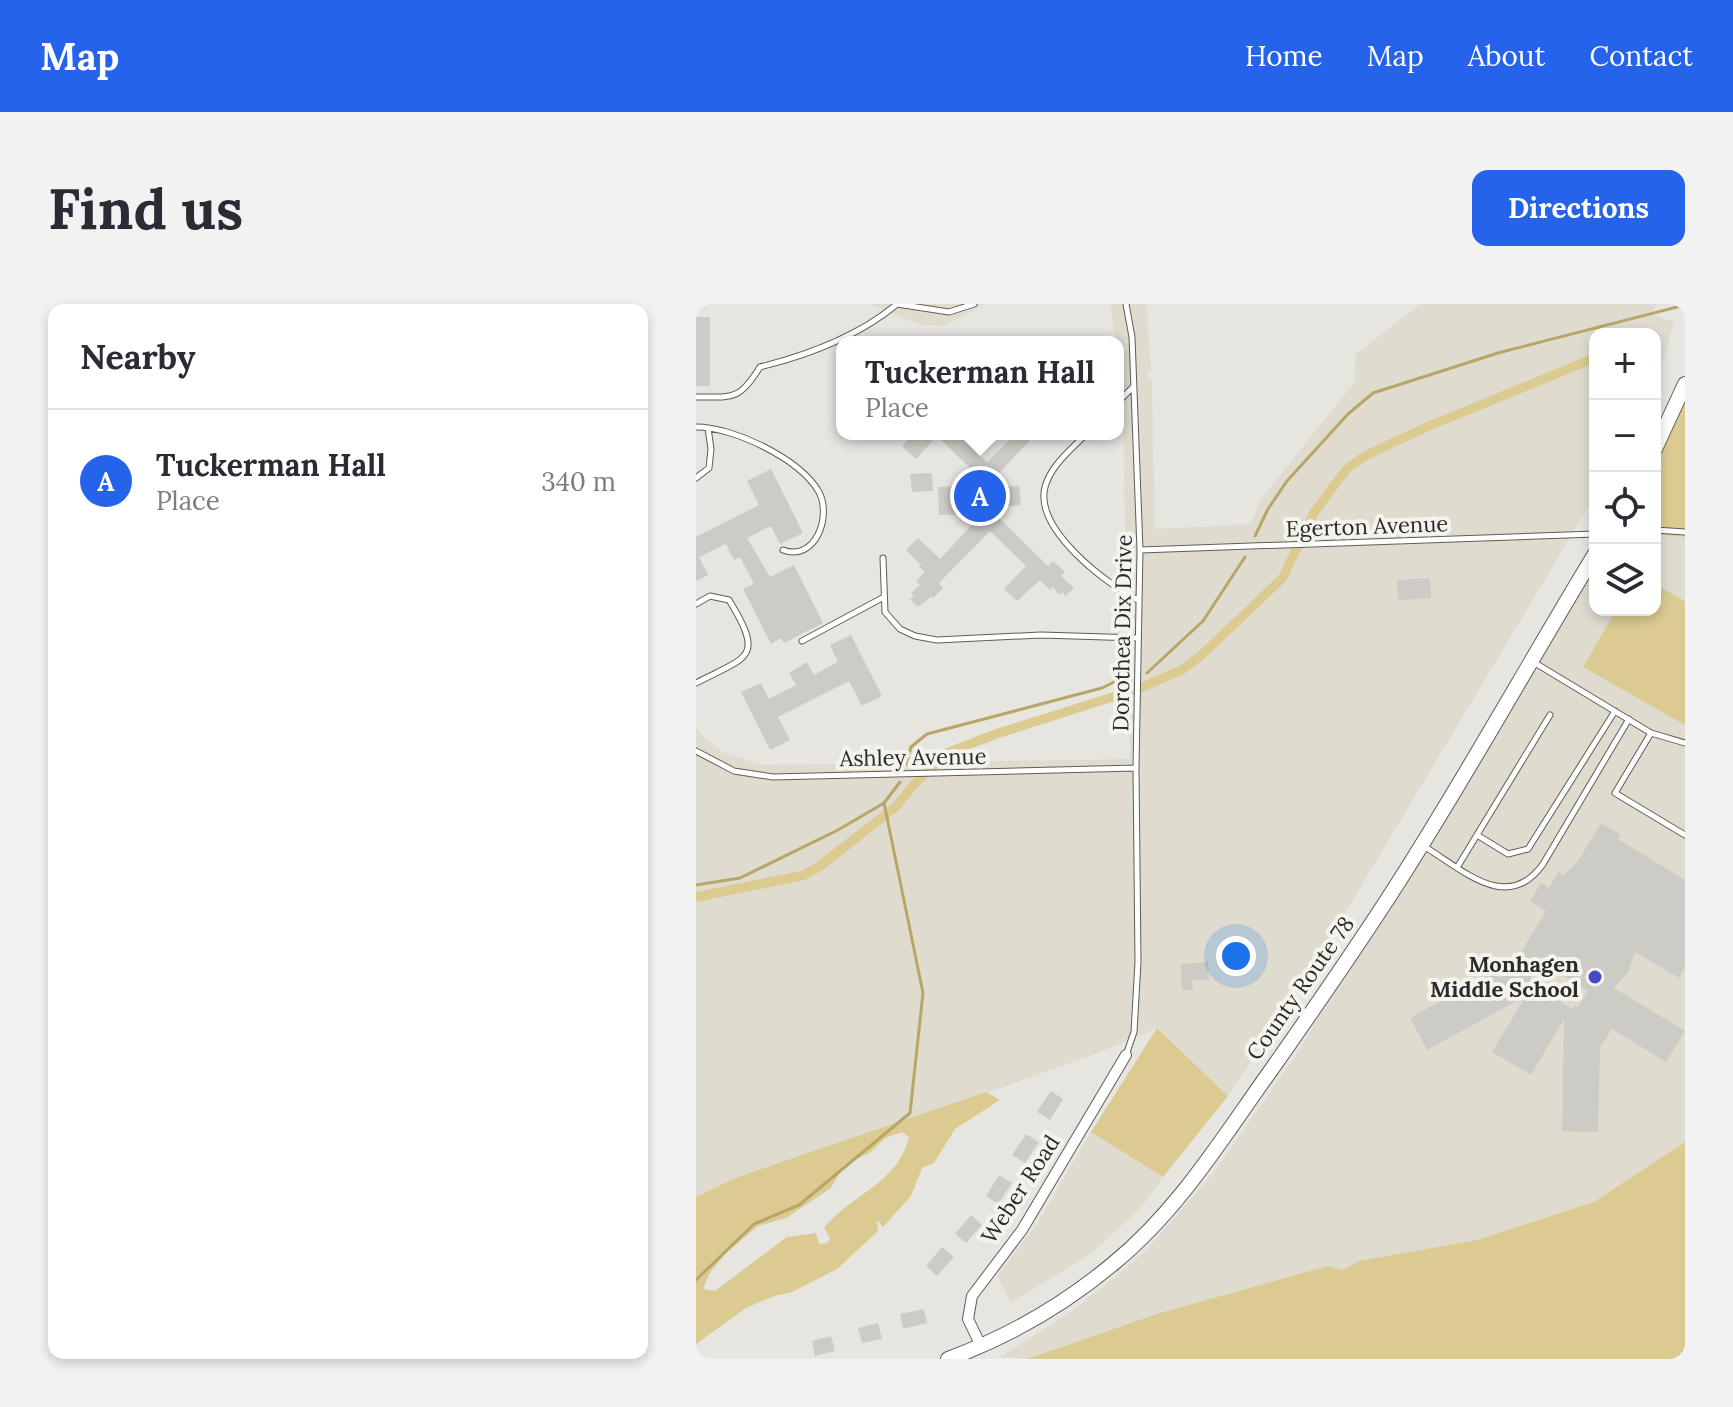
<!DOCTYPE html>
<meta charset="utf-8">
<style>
body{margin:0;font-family:Lora,serif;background:#f2f2f3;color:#2b2b33}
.controls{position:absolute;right:24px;top:24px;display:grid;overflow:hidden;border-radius:16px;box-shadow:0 4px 12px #0003}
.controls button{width:72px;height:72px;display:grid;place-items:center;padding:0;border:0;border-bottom:2px solid #e1e1e2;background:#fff;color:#2b2b33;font:40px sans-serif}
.you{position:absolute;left:540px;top:652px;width:28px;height:28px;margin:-20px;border:6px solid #fff;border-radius:50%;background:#1a73e8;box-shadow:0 0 0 12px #1a73e833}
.badge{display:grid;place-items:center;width:52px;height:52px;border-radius:50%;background:#2563eb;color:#fff;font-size:26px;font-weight:700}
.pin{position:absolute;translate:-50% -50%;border:4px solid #fff;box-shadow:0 2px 8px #0006}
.popup{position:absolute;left:140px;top:32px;width:288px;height:104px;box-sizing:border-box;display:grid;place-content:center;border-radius:16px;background:#fff;filter:drop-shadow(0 2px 6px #0005);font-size:26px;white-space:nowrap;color:#7c7c81}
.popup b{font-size:30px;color:#2b2b33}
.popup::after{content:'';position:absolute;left:50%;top:100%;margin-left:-16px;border:16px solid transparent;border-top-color:#fff}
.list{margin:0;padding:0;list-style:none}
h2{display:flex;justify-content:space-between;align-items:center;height:104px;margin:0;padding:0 32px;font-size:34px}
h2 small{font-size:26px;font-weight:400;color:#7c7c81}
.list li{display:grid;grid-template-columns:52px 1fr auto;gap:24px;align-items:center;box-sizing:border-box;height:144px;padding:0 32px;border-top:2px solid #e1e1e2}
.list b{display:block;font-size:30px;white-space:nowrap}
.list p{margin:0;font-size:26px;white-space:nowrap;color:#7c7c81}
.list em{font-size:26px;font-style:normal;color:#7c7c81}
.icon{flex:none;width:44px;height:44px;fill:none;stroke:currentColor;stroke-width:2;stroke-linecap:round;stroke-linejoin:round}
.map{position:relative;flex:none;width:989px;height:1055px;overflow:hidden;border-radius:16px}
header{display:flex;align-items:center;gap:48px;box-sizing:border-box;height:112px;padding:0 40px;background:#2563eb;color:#fff}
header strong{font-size:38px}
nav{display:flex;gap:44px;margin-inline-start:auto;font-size:28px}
.intro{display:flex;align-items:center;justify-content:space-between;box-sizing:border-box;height:192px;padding:0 48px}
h1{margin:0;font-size:56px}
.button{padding:20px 36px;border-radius:16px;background:#2563eb;color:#fff;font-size:28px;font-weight:700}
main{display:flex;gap:48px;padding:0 48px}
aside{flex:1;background:#fff;border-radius:16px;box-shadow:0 4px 12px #0003}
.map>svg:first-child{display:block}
.built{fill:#dfdccf}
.green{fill:#dbcb91;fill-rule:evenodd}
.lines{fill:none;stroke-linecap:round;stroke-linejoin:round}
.stream{stroke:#b8a667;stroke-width:3}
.building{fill:#cccbc5;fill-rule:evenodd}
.lane-casing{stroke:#5e5d58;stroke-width:7}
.street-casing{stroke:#5e5d58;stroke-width:12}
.secondary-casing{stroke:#5e5d58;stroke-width:16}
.lane{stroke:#fff;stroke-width:5}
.street{stroke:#fff;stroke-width:10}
.secondary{stroke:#fff;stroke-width:14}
.poi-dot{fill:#434cc1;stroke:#f4f3ed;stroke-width:3}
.labels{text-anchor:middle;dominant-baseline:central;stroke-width:8;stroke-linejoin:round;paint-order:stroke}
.street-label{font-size:22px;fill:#2a2a27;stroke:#f4f3ed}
.poi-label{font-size:22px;font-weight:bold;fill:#2a2a27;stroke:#f4f3ed;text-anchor:end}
</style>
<header>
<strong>Map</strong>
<nav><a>Home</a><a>Map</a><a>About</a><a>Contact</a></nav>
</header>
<div class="intro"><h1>Find us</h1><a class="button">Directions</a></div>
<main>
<aside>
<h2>Nearby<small></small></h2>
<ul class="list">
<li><span class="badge">A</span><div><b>Tuckerman Hall</b><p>Place</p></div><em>340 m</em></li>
</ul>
</aside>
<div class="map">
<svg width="989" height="1055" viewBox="0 0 989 1055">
<rect width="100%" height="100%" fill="#e7e5e0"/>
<path class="built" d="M173,0H289L248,22L225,21Z
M414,0H450L451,4L455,68H452V75L456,76L459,225L555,220L565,195L658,79L660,50L724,0H961L955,10L978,18L966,61L959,76V30H899V192L626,648L532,792L461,724L412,745L261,800L39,874L0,893V423L6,432L27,448L65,461L434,455L426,78Z
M959,230L989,233V888L331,1055L304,1053L373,1009L428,966L452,944L519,867L602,748L899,252V306H959Z
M395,828L467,873L445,904L396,949L315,999L301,972L342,918Z"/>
<path class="green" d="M899,49V59L735,126L673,155L654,168L622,211L590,277L508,355L488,370L444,389L303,434L253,453L222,483L203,506L127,566L109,576L0,598V588L105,567L121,558L197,499L215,477L248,445L300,425L440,381L483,362L502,348L583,271L614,206L647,162L668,147L731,118Z
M989,79V233L959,230V152Z
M959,280L989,297V421L887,363L920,306H959Z
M461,724L532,792L467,873L395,828Z
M290,788L304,796L259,825L238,859L226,864L215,892L187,923L181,916L182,927L141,965L96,988L78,992L50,1004L0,1040V893L39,874ZM206,828L213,833C202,880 155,890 128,924L134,934L132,939L123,940L120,929L91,933L19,987L7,985L13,970L30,949L62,922L90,914L135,884L148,861L175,848L189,834Z
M989,838V1055H331L464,1009L632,962L647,966L663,957L781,936L898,898Z"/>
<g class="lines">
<path class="stream" d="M559,232L572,205L591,177L652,110L677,89L802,49L989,1
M451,369L507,317L549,253
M210,460L215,443L231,430L406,384L434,370
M0,581L44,574L142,526L188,499L204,478
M0,976L58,920L103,901L214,809L227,689L188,499"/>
</g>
<path class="building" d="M0,13H14V82H0Z
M217,130H262L291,158L319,130H340L301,171L302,183L323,182L325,201L302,203L304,215L352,262L357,257L369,268L365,272L378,284L370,292L366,288L364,291L357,283L354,286L344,276L321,297L308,285L330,262L294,227L243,279L247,284L237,294L236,292L222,303L214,295L218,291L215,289L224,281L220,277L229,268L223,263L225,261L210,246L222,234L244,255L286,210L243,211L242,183L274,182V164L241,132L220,155L206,142Z
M75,165L107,229L84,240L75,222L51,234L74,273L98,261L127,319L88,339L85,334L75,340L47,285L58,280L44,253L38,256L30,240L3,253L12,271L0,277V233L63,201L51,177Z
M236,169L237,187L216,188L214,170Z
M734,274L735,294L702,296L701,276Z
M155,331L186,392L166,402L153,377L82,413L94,436L74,446L45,388L65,379L73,395L100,381L93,369L111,358L118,371L142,358L134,341Z
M905,519L925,531L922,535L989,576V664L983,674L939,648L932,668L918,684L989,727L970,758L916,725L904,743L902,828L866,827L868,715L835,771L796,748L830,692L731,746L714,714L788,673L792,667L804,674L812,660L816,663L850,607L834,597L845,579L853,584L862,568L868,571L882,557ZM843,657L892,687L882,703L878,701L876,705L835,680L838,676L834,674Z
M512,658L513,676H496L497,686H486L485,660Z
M355,787L367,795L354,816L341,808Z
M330,830L343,838L329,859L316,851Z
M303,871L316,879L302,900L290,892Z
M275,911L286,921L270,939L259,930Z
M246,943L258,953L241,972L230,962Z
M228,1005L231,1019L207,1025L204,1010Z
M182,1019L186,1035L166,1039L162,1024Z
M135,1032L139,1047L119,1052L116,1037Z"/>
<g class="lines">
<defs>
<path id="lane" d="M201,0L253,8L278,0
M0,93C37,93 43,97 64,63C112,51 163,32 201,0
M422,98L437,83
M0,123C38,123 104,155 123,188C136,213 119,258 87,246
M390,130C375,146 355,161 349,183C338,225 410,280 442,296
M0,174L13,164L15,145L12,124
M959,226L989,228
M444,246L899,230
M187,254L189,308L204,325L219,332L241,336L345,331L442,334
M0,300L14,292L33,296C69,355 52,352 0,379
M106,337L188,293
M839,359L955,429L989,439
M955,429L919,489L989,531
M0,447L38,467L77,473L440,464
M781,531L812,550L832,545L919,407
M729,543C767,566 812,610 847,560L933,415
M762,562L854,411
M430,751L438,728L442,658L440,464L444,246L436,33L430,0"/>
<path id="street" d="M285,1042L272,1015L276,992L326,926L430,751"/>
<path id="secondary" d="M959,145L989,80
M252,1055C312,1033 369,1000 418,959C484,905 529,830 578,762C620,702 661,643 700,582C770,473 832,360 899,250"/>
</defs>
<use href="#lane" class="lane-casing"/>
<use href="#street" class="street-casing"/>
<use href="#secondary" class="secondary-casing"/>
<use href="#lane" class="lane"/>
<use href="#street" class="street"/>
<use href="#secondary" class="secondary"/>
</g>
<circle class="poi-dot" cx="899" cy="673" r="8"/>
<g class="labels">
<g class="street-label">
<text transform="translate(671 222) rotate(-2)">Egerton Avenue</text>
<text transform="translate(426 329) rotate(-89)">Dorothea Dix Drive</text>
<text transform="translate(217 453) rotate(-1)">Ashley Avenue</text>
<text transform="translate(604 684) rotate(-55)">County Route 78</text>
<text transform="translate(324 885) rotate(-57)">Weber Road</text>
</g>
<g class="poi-label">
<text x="883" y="660">Monhagen<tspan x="883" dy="25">Middle School</tspan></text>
</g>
</g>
</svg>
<div class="controls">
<button>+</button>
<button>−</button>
<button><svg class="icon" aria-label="locate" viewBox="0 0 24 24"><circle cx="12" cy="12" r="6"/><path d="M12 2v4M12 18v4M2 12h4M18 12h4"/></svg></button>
<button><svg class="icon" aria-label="layers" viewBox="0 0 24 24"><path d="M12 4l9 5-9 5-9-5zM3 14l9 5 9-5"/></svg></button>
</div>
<div class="you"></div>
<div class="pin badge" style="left:284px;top:192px">A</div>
<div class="popup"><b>Tuckerman Hall</b>Place</div>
</div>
</main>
